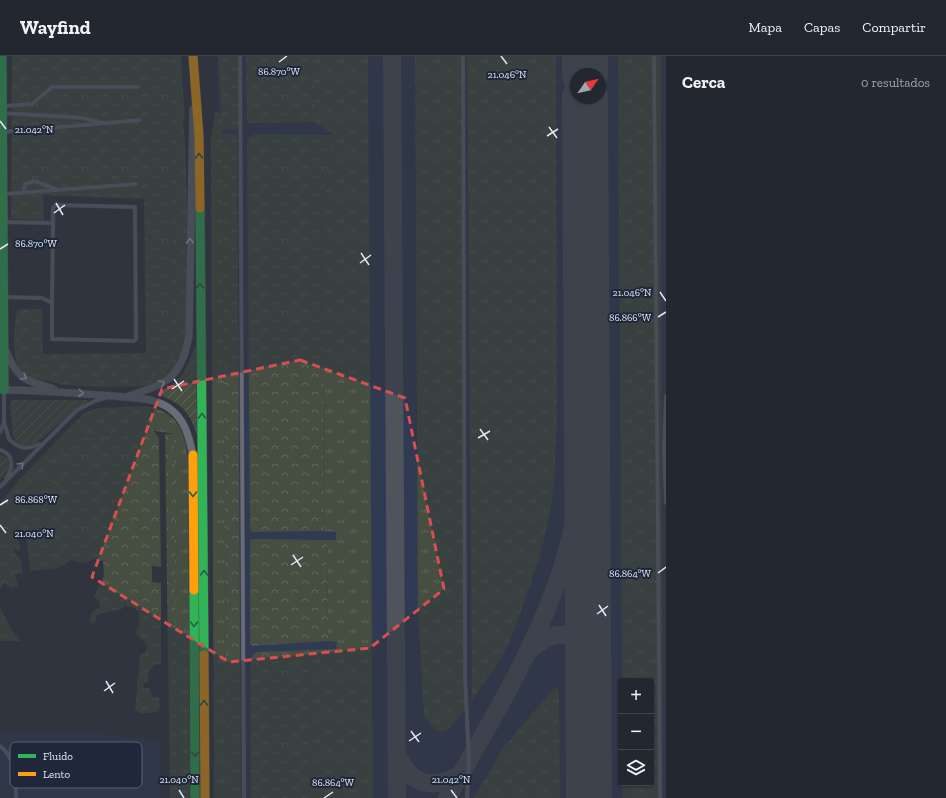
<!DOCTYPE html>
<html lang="es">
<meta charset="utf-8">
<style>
body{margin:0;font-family:"Zilla Slab",serif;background:#2b2f37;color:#f1f3f6}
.controls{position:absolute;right:12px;bottom:12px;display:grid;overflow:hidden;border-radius:4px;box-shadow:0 1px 3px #0004}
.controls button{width:36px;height:36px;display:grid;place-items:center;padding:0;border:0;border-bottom:1px solid #40444b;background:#23272f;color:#f1f3f6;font:20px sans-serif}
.compass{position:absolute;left:570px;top:12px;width:36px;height:36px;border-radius:50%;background:#23272f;box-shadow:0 1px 3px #0004;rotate:56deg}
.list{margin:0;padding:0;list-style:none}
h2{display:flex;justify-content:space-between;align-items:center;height:52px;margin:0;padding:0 16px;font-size:17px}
h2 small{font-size:13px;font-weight:400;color:#a3a5aa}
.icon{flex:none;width:22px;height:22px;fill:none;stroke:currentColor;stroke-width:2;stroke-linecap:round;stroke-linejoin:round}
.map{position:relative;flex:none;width:666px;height:742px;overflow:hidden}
header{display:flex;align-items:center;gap:24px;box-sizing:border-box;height:56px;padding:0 20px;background:#23272f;border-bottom:1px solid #40444b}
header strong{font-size:19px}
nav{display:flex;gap:22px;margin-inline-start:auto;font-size:14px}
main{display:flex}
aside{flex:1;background:#23272f}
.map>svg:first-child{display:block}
.built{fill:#303a52;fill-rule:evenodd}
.grass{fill:url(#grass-tufts)}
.forest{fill:url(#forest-crowns)}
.garden{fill:url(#garden-furrows)}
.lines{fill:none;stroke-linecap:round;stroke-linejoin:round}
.taxiway{stroke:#4f535c;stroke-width:18}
.runway{stroke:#4f535c;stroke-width:46}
.lane-casing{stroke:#4d515b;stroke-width:4.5}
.street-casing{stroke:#4d515b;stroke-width:8}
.fast-casing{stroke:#4d515b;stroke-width:10}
.slow-casing{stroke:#4d515b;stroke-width:10}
.lane{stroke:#686c75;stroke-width:3.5}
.street{stroke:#686c75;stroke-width:7}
.fast{stroke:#30b455;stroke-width:9}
.slow{stroke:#ff9f0a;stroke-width:9}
.oneway{stroke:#266045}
.oneway2{stroke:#b7bdc8}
.marked{fill:none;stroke:#d84e51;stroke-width:3;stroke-dasharray:8 5;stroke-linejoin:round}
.ticks{fill:none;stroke:#e2e8f5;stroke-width:1.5}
.key{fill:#1f283a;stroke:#5a6272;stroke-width:1}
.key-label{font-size:11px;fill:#e2e8f5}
.ticks-label{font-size:10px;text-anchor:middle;fill:#e2e8f5;stroke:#1f283a;stroke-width:4;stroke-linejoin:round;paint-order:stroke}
</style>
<header>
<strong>Wayfind</strong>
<nav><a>Mapa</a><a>Capas</a><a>Compartir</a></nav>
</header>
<main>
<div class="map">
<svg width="666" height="742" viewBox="0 0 666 742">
<defs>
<pattern id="grass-tufts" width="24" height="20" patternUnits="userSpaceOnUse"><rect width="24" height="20" fill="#454e41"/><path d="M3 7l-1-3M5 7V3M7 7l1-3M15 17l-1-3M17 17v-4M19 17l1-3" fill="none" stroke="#60685d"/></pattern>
<pattern id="forest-crowns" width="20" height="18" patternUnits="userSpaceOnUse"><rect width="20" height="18" fill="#454e41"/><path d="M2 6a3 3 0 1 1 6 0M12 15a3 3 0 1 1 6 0" fill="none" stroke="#60685d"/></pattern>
<pattern id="garden-furrows" width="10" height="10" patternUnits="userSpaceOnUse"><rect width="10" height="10" fill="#454e41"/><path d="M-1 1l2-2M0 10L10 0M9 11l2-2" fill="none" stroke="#60685d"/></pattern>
</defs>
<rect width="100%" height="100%" fill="#2f343f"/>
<path class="built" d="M217,0H666V742H222ZM576,18H600V42H576ZM621,625H651V727H621Z
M0,675H65L159,684L161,742H0Z"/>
<path class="grass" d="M170,0H181L185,66H183L185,83L188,184L186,187L187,289L174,317L150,330L97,331L66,329L135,315L139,328L171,310L175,297L172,238Z
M310,0H368L373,742H310L307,594L336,593L337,586L328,585L327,484H336V476L324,475L322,142L331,105L328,79L334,78L314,66V30L310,22Z
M415,0H461L465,653L450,672L442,676L434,673L424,660L418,560Z
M467,0H556L557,365L554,427L550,458L539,503L514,575L501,603L472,644Z
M618,0H661L663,742H623L622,727H651V625H622Z
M215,55L222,58L227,742H214L211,82Z
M145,350C177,355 184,373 188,402L190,742H177L176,644L171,632L174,378L145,373L78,382L58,400V411L51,425L34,429L29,434L21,450L0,461V448L17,426L84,357L98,352Z
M557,631L559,635L560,742H474L502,693L552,634Z"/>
<path class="forest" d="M12,0H170L172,238L175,297L171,310L150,324L140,328L135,315L66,329L22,320C11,300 13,276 17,253H42L43,298L146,297L144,143L43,139L44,165L13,163L11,160Z
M218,0H238V73H222Z
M246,0H310V22L314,30V66L247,67Z
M222,78H237L241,742H227Z
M255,78L328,79L331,105L322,142L324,475L256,476H252L250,472L247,86L249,81Z
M145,373L153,374L159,382L161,511L152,510V526L161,527V608L154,609L148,617V627H143L144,632H150L153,642L159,641L160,652L157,656L140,658L135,653L140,599L145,597L147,592L145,587L134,576L139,571V557L136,552L125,550L120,554L110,555L97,559L94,568L89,565L92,556L100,552L99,545L94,541L104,520L103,505L95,503L83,507L71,504L57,512L30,515L26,477H17L16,482L20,489V495L13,493L16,499L20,502L23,517L15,518L18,530L11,532L4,527L0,534V461L21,450L29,434L34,429L51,425L58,411V400L78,382Z
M165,378H174L176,620L171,622V632L176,644L177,742H170Z
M252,483L327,484L328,585L252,590L250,588V484Z
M0,551L11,573L21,585H0Z
M307,594L310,742H251L250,603L256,596Z"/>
<path class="garden" d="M196,290L197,379C192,363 186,352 171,344C167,342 161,340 157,337L171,329L183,318Z
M13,344H88L89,345L78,352L36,387L26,390L18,388L13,381L10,345Z
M2,399C17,404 7,417 0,424V400Z"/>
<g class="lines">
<path class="taxiway" d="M392,0L397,742
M529,595C553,573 577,570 588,606
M397,698C411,729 431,735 460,719
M447,742C486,674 528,606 555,532C570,493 577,450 587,409"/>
<path class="runway" d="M585,0V18
M585,42L589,742"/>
<defs>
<path id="lane" d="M240,0L244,742
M463,0L465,623L469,705L467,742
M654,0L660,742
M4,50L32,48L52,31H138
M3,57L83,62L104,67
M3,76L140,64
M23,137L25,128L35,125L58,134
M5,138L136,128
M3,166L53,167L52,247L42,242L5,241
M52,247V283L134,285L136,283L135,151L56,149L53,152V167
M4,335V366L9,383C19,393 27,394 39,388
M666,340L664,393L666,447
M0,376L4,367
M0,394C14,398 14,412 6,422
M0,431L77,354L95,345L108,341
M0,690C16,702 16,724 16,742"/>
<path id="street" d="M6,295C18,325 26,324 54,333
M0,334C38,334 75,337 113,340C131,342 153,341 169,352C185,363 189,381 193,399
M126,341C165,328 181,324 189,280L193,53"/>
<path id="fast" d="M2,0L4,334
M200,152L204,599
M194,534L195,742"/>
<path id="slow" d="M193,0L199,80L200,152
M193,399L194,534
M204,599L205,742"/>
</defs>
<use href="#lane" class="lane-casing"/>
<use href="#street" class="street-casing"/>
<use href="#fast" class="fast-casing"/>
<use href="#slow" class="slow-casing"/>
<use href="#lane" class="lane"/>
<use href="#street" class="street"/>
<use href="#fast" class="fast"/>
<use href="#slow" class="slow"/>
</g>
<defs><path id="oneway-chevron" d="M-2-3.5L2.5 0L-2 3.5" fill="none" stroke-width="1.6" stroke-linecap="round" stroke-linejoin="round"/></defs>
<g class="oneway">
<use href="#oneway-chevron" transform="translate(199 100) rotate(-91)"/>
<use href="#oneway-chevron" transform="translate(200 230) rotate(-91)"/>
<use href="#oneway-chevron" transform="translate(202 360) rotate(-91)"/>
<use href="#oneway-chevron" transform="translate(193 438) rotate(90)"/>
<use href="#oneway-chevron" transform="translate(204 517) rotate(-90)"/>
<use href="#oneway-chevron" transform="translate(194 568) rotate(90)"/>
<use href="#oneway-chevron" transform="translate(204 647) rotate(-90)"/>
<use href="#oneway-chevron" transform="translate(195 698) rotate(90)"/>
</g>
<g class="oneway2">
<use href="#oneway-chevron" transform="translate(190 185) rotate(-89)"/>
<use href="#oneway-chevron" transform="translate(24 321) rotate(30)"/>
<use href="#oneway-chevron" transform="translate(162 327) rotate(-30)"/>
<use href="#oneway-chevron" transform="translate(81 337) rotate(5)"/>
<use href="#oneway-chevron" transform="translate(21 409) rotate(-46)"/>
</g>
<path d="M0 0H666V742H0ZM300,304L405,342L444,533L370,592L229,606L92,521L162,333Z" fill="#2f343f" fill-opacity=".55" fill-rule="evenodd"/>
<path class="marked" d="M300,304L405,342L444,533L370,592L229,606L92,521L162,333Z"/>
<path class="ticks" d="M501,0L507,8M279,6L287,0M0,65L6,73M549,71L557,82M547,80L558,73M56,147L63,159M54,157L65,149M0,193L8,188M361,197L369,209M360,207L371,199M660,236L666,245M658,261L666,256M174,323L182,335M172,333L184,325M480,373L488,384M478,382L490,375M0,449L8,444M0,469L6,477M293,499L301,511M291,509L303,501M658,517L666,511M599,549L606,560M597,558L608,550M106,625L113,637M104,635L115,627M411,675L419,686M409,685L421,677M179,734L184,742M451,734L457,742M324,742L333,736"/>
<rect x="10" y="686" width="132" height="46" rx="6" class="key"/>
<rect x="18" y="698" width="18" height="4" fill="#30b455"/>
<rect x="18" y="716" width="18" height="4" fill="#ff9f0a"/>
<g class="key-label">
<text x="43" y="704">Fluido</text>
<text x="43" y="722">Lento</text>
</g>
<g class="ticks-label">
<text x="279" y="19">86.870°W</text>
<text x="507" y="22">21.046°N</text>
<text x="34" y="77">21.042°N</text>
<text x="36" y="191">86.870°W</text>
<text x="632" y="240">21.046°N</text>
<text x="630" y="265">86.866°W</text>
<text x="36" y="447">86.868°W</text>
<text x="34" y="481">21.040°N</text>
<text x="630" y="521">86.864°W</text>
<text x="179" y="727">21.040°N</text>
<text x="451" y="727">21.042°N</text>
<text x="333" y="730">86.864°W</text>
</g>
</svg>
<div class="controls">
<button>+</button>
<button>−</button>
<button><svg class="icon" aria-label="layers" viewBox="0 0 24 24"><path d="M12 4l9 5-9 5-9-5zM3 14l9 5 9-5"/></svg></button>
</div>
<svg class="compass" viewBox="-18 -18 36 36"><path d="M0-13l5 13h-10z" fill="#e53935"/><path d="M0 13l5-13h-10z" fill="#a3a5aa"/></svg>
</div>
<aside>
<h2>Cerca<small>0 resultados</small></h2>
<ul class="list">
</ul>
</aside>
</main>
